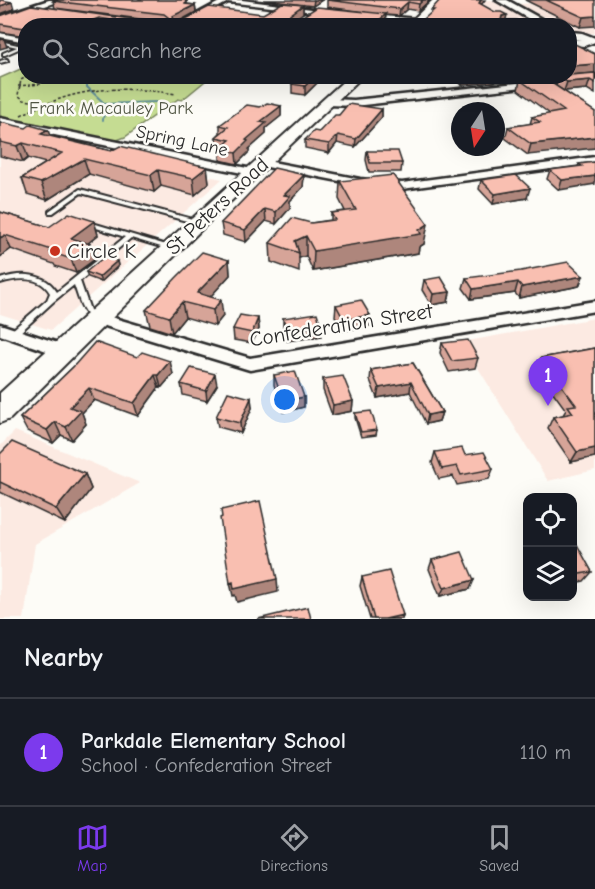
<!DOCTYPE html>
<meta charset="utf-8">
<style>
body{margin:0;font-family:"Comic Neue",sans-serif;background:#242831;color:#f1f3f6}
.controls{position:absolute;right:18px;bottom:18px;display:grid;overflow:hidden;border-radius:12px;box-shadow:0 6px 24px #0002}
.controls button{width:54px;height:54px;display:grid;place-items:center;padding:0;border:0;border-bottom:2px solid #363941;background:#171b24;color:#f1f3f6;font:30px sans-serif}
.compass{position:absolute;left:451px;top:102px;width:54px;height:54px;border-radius:50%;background:#171b24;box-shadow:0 6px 24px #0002;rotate:192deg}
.you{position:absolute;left:285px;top:400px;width:21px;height:21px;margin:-15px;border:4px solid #fff;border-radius:50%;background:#1a73e8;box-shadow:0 0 0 9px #1a73e833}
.badge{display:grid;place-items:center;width:39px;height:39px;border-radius:50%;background:#7c3aed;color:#fff;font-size:20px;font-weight:700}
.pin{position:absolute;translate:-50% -50px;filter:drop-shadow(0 2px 3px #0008)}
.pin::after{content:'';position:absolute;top:32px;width:21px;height:18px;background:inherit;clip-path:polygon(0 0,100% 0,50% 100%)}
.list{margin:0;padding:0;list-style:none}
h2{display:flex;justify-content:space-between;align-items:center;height:78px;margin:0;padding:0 24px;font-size:26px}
h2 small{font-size:20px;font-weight:400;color:#9ea1a6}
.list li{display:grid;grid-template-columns:39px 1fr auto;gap:18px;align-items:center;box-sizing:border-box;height:108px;padding:0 24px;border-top:2px solid #363941}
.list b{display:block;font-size:22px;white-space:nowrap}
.list p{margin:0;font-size:20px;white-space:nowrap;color:#9ea1a6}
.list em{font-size:20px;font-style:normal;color:#9ea1a6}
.icon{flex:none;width:33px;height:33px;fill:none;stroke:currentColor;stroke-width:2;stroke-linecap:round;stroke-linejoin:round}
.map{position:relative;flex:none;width:595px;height:619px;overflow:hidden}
.search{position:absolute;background:#171b24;box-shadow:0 6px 24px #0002;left:18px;right:18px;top:18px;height:66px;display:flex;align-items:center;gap:15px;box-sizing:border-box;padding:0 21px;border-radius:24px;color:#9ea1a6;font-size:22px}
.sheet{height:186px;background:#171b24}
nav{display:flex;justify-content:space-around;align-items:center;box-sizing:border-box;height:84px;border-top:2px solid #363941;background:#171b24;font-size:16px;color:#9ea1a6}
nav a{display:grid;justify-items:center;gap:3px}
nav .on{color:#7c3aed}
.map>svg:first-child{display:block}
.built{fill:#fceae2}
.green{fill:#c5dc92;stroke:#78845e;stroke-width:1.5}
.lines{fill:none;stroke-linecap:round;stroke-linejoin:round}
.stream{stroke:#62909b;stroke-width:2}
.lane-casing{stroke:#2b2b2b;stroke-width:4}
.street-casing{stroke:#2b2b2b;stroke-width:5}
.secondary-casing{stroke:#2b2b2b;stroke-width:5}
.primary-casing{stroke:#2b2b2b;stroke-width:4}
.path{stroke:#2b2b2b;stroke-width:1.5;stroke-dasharray:3 2;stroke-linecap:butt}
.lane{fill:#fdfcf7;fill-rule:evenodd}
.street{fill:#fdfcf7;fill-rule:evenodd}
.secondary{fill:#fdfcf7;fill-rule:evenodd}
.primary{fill:#fdfcf7;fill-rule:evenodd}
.wall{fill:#d6a498;stroke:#2b2b2b;stroke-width:1.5}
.shaded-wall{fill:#ae867c;stroke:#2b2b2b;stroke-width:1.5}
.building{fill:#f9bfb1;stroke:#2b2b2b;stroke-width:1.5}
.poi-dot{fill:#c8321e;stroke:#fdfcf7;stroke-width:2}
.labels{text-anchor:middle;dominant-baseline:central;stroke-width:5;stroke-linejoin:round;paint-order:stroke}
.far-park-label{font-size:18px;fill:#525745;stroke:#fdfcf7}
.far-street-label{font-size:18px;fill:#2b2b2b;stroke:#fdfcf7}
.street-label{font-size:21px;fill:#2b2b2b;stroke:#fdfcf7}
.poi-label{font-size:21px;fill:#2b2b2b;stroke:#fdfcf7;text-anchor:start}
</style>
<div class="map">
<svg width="595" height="619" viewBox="0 0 595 619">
<rect width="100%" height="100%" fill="#fdfcf7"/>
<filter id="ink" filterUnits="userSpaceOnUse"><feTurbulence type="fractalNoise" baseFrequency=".0167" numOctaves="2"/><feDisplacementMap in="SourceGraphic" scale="12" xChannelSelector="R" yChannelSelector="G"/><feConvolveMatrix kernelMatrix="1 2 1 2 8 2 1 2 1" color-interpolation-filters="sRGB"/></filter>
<g filter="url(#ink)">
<path class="built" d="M445,0H492L536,25H487Z
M595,0V33L584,34L570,31V26L559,25L518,4Z
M34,137L222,179L51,330L0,314V156Z
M595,318V470L548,481L462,342Z
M15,431L140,483L35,544L24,619H0V446Z"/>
<path class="green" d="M25,67L26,76L210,77L182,100L178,99L125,137L115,141L0,118V78Z"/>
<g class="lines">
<path class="stream" d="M87,76V87L105,104L156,102
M103,120L105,104"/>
<defs>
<path id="lane" d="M545,23L544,25L501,26L502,25Z
M0,41L22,46L23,47L5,55H3V53L17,47L0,43Z
M7,59L8,61L0,63V61Z
M80,189L200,221L201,222L198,224L81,193L53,213H49V211Z
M89,222L173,247L174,248L171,250L131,238L80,281L90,310L100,317L99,319C82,319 79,298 74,285L53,302L17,335H11L10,333L11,331L47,300L50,293C40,275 17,278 0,283V279C20,272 45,272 57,292L125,237L87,225L86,224Z"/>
<path id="street" d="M223,0H242L335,12L332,14L228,2L184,26H175Z
M363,14L416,19L419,21L416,23L365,17Z
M0,33L26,38V42L0,37Z
M595,75V79L354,106L329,105L325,102L329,99L354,100Z
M0,118L252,169L257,172L252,175L0,124Z
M595,157V163L402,189L360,185L262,166L257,163L262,160L360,179L402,183Z
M595,301V311L250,370L92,322L89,318L97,313L250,358Z
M0,324L70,347L72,351L70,355L64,357L0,335Z"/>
<path id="secondary" d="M49,0H62L0,22V16Z
M496,0H507L554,26H541Z
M570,32L582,33L595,38V42L584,46L570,45V39L581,40L570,38Z"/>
<path id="primary" d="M433,0H443L418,26H406Z
M349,76H363L209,222L10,419L0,423V393Z"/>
</defs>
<use href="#lane" class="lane-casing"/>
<use href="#street" class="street-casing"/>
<use href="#secondary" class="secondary-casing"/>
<use href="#primary" class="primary-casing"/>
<path class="path" d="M28,76L21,80L18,95L24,100L43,103
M18,86L41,84
M21,115C79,87 113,85 176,94"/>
<use href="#lane" class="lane"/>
<use href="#street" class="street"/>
<use href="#secondary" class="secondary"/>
<use href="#primary" class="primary"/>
</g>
<path class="wall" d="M55,0H187V4L195,5L196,12L181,20L263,14L303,5V13L292,20L366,12L327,7V0H430L418,11L407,9L399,16L386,15L385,22L381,26H26V36L0,32V16L31,5L144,21H156L55,8L53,1Z
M264,0H322L313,6Z
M525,0H595L580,27Z
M595,54V94L587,89L564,91L556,86L558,77L570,75Z
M277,76H324L305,95L292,93V84L293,82L277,80Z
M452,76H554L548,77L555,85L595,112L528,155L505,138L508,127L530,124L532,117L550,114L518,90L520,80L535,78L462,85Z
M281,106V116L266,128V134L249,149V152L237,164L220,160V149L217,148L216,137L220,133V125L260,107Z
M382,109V117L355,147L337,143L329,153L305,148V140L319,132L339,115Z
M0,122L111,151L207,167L209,183L195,195L161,186L154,192L89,174L47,200L27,194L22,178L46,163L28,158L23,162L0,156Z
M367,151L402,163L401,172H369L366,160Z
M595,162L559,190L547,179L550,170L578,167L579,164Z
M304,175L303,187L290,201V208L276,224L266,221L246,242L223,235L221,223Z
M481,180L527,198L493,204L479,189Z
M340,181L424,244L419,247L418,253L313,271L306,256L299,258V272L271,262L270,243L311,223L331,220V213L345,211L339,199Z
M0,212L49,227L94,221L98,235L88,243L95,259L76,273L55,266L54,264L11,249L0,257Z
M229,260L230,275L210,297L223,316L215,326L185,317L172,333L150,326L146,310Z
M117,261L118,266L101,282L88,277L86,272Z
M583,276L579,286L519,298L515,293L471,299L463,288L466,278Z
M424,280L450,292L448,302L431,305L422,290Z
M336,305L369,326L343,331L335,316Z
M258,318L259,329L252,343L234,340L233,329Z
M283,318L321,326V336L287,341L283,328Z
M442,343L478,358L475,368L449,372L440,353Z
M595,348V457L571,462L548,428L553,417L563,415L566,410L536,369L541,358Z
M413,363L442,412L439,421L426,424L410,392L377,398L370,380L371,370Z
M73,367L173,374L161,388L159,387L138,416L94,400L82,413L86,424L72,440L61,435L53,443L27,431L20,418Z
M274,375L304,397V407L283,412L274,385Z
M323,379L353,401L352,411L332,415L323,390Z
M181,384L217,385L207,401L183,395Z
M251,398L252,408L241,433L218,427L216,417Z
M355,413L377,430L376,435L361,437L355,418Z
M435,452L465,455L493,469L489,479L457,485L453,476L439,479L432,463Z
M0,454L85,474L91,489L65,523L0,492Z
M573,539L592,572L584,581L573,583Z
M432,560L470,589L440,596L429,569Z
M362,577L403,615L402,619H370L360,586Z"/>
<path class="shaded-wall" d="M186,0H187L186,10L195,5L196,12L174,24L173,16L185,4Z
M314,0H322L313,6Z
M423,0H430L418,11L419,4Z
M481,0H485L477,10L479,3Z
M12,2L14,9L0,14V6Z
M408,2L407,9L399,16L400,9Z
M303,5V13L287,24V17Z
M386,14L385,22L381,26H373Z
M507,15L505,23H500L502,16Z
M595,16V26L580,27L583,17Z
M99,18L100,26H77Z
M4,39L7,47L0,49V40Z
M595,64V73L570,75V66Z
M315,76H324L305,95V86Z
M463,76H554L462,85Z
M590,80L587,89L564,91L567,82Z
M281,106V116L266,128V134L249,149V152L237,164L236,153L260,122Z
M382,109V117L355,147L356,139Z
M48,130L53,145L41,134Z
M338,135L337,143L329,153V144Z
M595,137V148L528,155L531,144Z
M23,143L28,158L23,162L17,146Z
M84,159L89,174L47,200L41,183Z
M207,167L209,183L195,195L193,178Z
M158,170L161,186L154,192L151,175Z
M304,175L303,187L290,201V208L276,224V212L284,195Z
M595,176V184L559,190L562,180Z
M530,188L527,198L493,204L495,194Z
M265,209L266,221L246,242L245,230Z
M94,221L98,235L76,253L71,238Z
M428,224L424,244L419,247L418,253L313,271L314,251L419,230Z
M5,235L11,249L0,257V238Z
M306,236V256L299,258V253L295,241Z
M90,244L95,259L76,273L71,259Z
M229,260L230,275L201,307L197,293Z
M117,261L118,266L101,282L99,277Z
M583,276L579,286L519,298L522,287Z
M518,282L515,293L471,299L473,289Z
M450,292L448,302L431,305L433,294Z
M221,300L223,316L215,326L213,310Z
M182,302L185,317L172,333L169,317Z
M370,315L369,326L343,331L344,320Z
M258,318L259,329L252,343V333Z
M321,326V336L287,341V331Z
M170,361L173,374L161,388L158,375Z
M215,374L217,385L207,401L206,391Z
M155,375L159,387L138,416L134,403Z
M411,382L410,392L377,398L379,388Z
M89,388L94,400L82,413L86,424L72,440L66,427L70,407Z
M304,397V407L283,412V401Z
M251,398L252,408L241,433L240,423Z
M353,401L352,411L332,415L333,405Z
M442,412L439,421L426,424L428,415Z
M55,422L61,435L53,443L47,430Z
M595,448V457L571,462L577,452Z
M85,474L91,489L65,523L56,509Z
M277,579L278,592L237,602L235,595L233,596L230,583Z
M474,580L470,589L440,596L444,588Z
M403,615L402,619H385Z"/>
<path class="building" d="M0,0H1L12,2L0,6Z
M55,0H186L185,4L195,5L173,16L174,21L184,20L209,7L263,14L282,3L303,5L287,17L288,21L297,20L317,7L386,14L373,26H150L99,18L77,26H26V32L24,28L0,24V16L31,5L144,21H167L169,18L164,14L53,1Z
M327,0H423L419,4L408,2L400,9Z
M440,0H481L479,3L495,12H501L507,15L502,16L501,20H516L525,26H416L434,10H431Z
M546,0H595V16L583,17Z
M570,42H571L595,54V64L570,66Z
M595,73V83L590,80L567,82L558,77L570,76V75Z
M300,76H315L305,86L292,84Z
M547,77L556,82H550L595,112V137L531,144L508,127L540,122L532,117L564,111L520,80Z
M267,103L281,106L260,122L266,123L246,140L248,141L236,153L219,149L230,140L216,137L228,127L220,125L247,105L260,107Z
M348,104L382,109L356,139L338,135L329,144L305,140L314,131L319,132L335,115H339Z
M0,122L26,128L30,125L48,130L41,134L111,151L120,146L207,167L193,178L158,170L151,175L84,159L41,183L22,178L62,153L23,143L17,146L0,142Z
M367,151H398L402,163H370Z
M595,162V176L562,180L550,170L582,166L579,164Z
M274,168L304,175L284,195L290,196L276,212L265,209L245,230L221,223Z
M393,175L428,224L419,230L421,234L314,251L306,236L295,241L299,253L270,243L292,218L311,223L335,220L331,213L356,210L340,181Z
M516,175L530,188L495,194L481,180Z
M0,212L49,227L69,213L94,221L71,238L90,244L71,259L50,252L52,250L5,235L0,238Z
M202,252L229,260L197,293L221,300L213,310L182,302L169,317L146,310L176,278Z
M104,257L117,261L99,277L86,272Z
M568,262L583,276L522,287L518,282L473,289L466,278L521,271Z
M441,277L450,292L433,294L424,280Z
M361,300L370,315L344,320L336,305Z
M317,313L321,326L287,331L283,318Z
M240,315L258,318L252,333L233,329Z
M468,340L478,358L452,361L442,343Z
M95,342L137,357L142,352L170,361L158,375H155L134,403L89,388L70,407L81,411L66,427L55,422L47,430L20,418L73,367Z
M595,348V448L577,452L553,417L573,413L568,406L576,405L541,358Z
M413,363L442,412L428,415L411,382L379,388L371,370Z
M191,368L215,374L206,391L181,384Z
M295,371L304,397L283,401L274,375Z
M343,376L353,401L333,405L323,379Z
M228,392L251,398L240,423L216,417Z
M371,411L377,430L361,432L355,413Z
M12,442L85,474L56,509L0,482V454Z
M462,448L465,455L484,452L493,469L461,475L457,466L442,469L435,452Z
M260,501L277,579L234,589L233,582L230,583L220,518L222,517L221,510Z
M573,539H574L592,572L573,575Z
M462,552L474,580L444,588L432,560Z
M389,571L403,615L385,619H374L362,577Z
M308,607L311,619H258Z"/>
</g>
<circle class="poi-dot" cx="55" cy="251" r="6"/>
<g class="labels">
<g class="far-park-label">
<text x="111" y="108">Frank Macauley Park</text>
</g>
<g class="far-street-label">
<text transform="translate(182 141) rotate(12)">Spring Lane</text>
</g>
<g class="street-label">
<text transform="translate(217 206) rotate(-43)">St Peters Road</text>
<text transform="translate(341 325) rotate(-9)">Confederation Street</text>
</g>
<g class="poi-label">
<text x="67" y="251">Circle K</text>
</g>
</g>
</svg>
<div class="controls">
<button><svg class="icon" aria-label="locate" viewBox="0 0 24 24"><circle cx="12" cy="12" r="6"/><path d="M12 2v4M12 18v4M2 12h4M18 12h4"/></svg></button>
<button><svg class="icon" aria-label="layers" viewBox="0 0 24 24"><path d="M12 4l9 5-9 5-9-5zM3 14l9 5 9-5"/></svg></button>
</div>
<svg class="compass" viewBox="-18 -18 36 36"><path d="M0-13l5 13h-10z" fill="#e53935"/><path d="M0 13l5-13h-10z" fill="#9ea1a6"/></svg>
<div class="you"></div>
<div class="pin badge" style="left:548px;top:406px">1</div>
<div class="search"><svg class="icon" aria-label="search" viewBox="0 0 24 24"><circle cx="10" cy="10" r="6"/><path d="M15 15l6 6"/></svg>Search here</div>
</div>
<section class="sheet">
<h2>Nearby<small></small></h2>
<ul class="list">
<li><span class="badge">1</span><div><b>Parkdale Elementary School</b><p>School · Confederation Street</p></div><em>110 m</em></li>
</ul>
</section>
<nav>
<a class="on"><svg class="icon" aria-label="map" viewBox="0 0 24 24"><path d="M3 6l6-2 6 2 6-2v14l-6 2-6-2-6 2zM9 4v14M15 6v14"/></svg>Map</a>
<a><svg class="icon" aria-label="directions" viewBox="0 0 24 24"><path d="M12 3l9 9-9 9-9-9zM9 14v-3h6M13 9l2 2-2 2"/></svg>Directions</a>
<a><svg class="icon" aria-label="saved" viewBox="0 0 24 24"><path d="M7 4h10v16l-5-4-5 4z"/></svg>Saved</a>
</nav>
